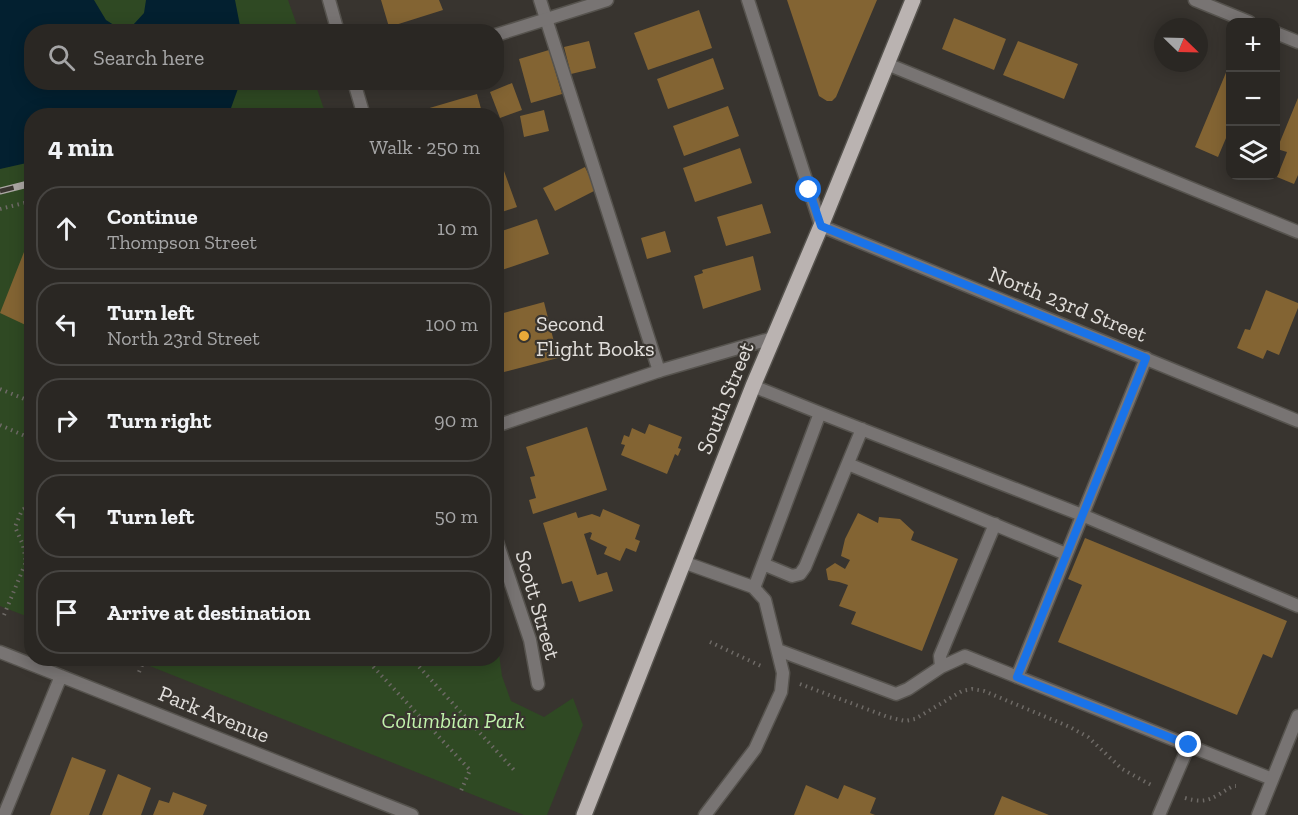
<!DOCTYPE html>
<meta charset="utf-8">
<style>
body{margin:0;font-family:"Zilla Slab",serif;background:#322f2b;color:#f1f3f6}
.controls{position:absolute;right:18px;top:18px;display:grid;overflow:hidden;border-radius:12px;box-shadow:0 3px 15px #0003}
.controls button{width:54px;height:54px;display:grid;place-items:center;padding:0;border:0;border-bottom:2px solid #464441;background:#2a2723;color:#f1f3f6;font:30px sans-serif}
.compass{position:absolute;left:1154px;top:18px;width:54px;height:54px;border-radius:50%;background:#2a2723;box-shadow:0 3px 15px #0003;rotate:113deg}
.stop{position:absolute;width:18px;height:18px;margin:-14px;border:4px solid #1a73e8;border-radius:50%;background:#fff}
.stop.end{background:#1a73e8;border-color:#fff;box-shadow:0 2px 6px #0008}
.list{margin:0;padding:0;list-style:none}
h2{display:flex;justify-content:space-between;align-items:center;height:78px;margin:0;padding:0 24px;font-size:26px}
h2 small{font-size:20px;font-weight:400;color:#a5a5a6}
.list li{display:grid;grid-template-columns:39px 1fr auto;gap:18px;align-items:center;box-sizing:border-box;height:84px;margin:0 12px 12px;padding:0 12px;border:2px solid #464441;border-radius:24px}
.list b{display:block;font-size:22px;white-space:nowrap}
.list p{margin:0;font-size:20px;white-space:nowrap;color:#a5a5a6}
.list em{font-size:20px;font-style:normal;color:#a5a5a6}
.icon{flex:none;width:33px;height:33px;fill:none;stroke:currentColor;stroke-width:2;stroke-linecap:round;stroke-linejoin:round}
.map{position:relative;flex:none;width:1298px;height:815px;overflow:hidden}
.search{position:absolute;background:#2a2723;box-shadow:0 3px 15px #0003;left:24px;top:24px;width:480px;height:66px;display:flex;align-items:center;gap:15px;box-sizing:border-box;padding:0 21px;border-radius:24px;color:#a5a5a6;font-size:22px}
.panel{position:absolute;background:#2a2723;box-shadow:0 3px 15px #0003;left:24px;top:108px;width:480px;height:558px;border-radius:24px}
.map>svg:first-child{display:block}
.green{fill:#2f4923}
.water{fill:#032030}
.building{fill:#836433}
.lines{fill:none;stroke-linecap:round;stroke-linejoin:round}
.service-casing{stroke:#56534e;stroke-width:15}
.minor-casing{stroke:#56534e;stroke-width:15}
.primary-casing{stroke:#56534e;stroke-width:18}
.path{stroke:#6e6a66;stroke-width:4;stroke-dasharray:1.5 4.5;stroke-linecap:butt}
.service{stroke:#787473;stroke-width:12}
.minor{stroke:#787473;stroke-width:12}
.primary{stroke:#bab3b1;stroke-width:15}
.rail-casing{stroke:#aca8a5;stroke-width:7}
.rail{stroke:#38342f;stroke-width:4.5;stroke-dasharray:14;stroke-linecap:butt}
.route{stroke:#1a73e8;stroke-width:8}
.poi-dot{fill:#e9aa38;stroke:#38342f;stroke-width:2}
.labels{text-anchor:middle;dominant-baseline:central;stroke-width:4.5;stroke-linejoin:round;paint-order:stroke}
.street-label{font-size:22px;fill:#e1dedb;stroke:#38342f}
.poi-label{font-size:22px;fill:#e1dedb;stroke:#38342f;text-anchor:start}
.park-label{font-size:22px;font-style:italic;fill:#c1f3ac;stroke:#38342f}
</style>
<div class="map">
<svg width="1298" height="815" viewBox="0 0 1298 815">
<rect width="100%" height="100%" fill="#38342f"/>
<path class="green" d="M0,0H288L299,31L32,32V82L315,83L326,115L32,116L31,618L0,606Z
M497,646L499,654L502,676L511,701L544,717L573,698L583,725L547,815H524L132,659L496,658Z"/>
<path class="water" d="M0,0H94L106,20L117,27L133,25L144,13L146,0H235L241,31L32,32V82L240,83L231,108L221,116H32L31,162L0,169Z"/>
<path class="building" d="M381,0H439L443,10L389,27Z
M787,0H877L836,97L832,101H827L819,96Z
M699,10L712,48L648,70L634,33Z
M954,18L1006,39L994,70L942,49Z
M589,41L596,68L571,74L564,47Z
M1018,41L1078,64L1064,99L1003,75Z
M549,50L562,94L531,103L519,59Z
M713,58L724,89L668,109L657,79Z
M1230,63V132L1229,131L1218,157L1195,147Z
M512,83L522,110L500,118L490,92Z
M477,94L483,116H417L416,112Z
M1298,98V175L1294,184L1277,177L1287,152L1277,149Z
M728,106L739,136L684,156L673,126Z
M544,110L549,131L524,137L520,116Z
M498,136L503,164L496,165V137Z
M740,148L752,183L695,202L683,168Z
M585,167L596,190L555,211L543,188Z
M504,171L517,207L496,214V174Z
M762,204L771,233L726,246L717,217Z
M537,219L549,254L496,272V233Z
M665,231L671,252L647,259L641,238Z
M24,252L32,255V328L0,313Z
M753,256L761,290L703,309L694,276L703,273L702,270Z
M1266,290L1298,303V308L1279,355L1267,350L1263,359L1237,348L1245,329L1250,330Z
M544,302L558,358L496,374V315Z
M649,424L682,437L678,448L681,449L678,456L675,454L667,474L621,455L625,445L621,444L624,435L629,437L632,428L645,434Z
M587,427L607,490L533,514L529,500L536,498L530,477L535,476L526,447Z
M603,509L640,525L635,539L640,541L636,552L626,548L620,561L604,554L607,547L590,539L592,533L590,532L584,534L597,575L607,572L613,591L579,602L572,581L562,584L543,523L576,512L578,518L592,514L600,517Z
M858,513L878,523L879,517L900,519L914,532L911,540L958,559L922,651L851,624L856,612L839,606L848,585L839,582L828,580L826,569L835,563L845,569L850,560L841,556L845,539Z
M1085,538L1287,621L1272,658L1263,654L1237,715L1058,642L1082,585L1068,579Z
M72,757L106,770L89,815H50Z
M118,774L151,788L141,815H102Z
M806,785L838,799L844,785L876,798L870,813L875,815H794Z
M173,792L207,805L203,815H153L159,800L169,803Z
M1002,796L1049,815H994Z"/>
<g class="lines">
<defs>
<path id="service" d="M540,0L659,371
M887,64L1298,232
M753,386L820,413L754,588
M820,413L1082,515L1298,606
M848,464L1066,554
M683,562L753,587L765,600L783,673L781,692L755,749L705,815
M763,564L792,576L800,574L805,567L862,429
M778,650L896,694L908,689L941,667L965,656L1272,779
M941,667L940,656L995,524
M1017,677L1146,358
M1159,815L1189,745"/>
<path id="minor" d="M329,0L338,32
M748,0L821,226L1298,421
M1195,0L1249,22
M1276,33L1298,42
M496,35L607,0
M354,82L364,116
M496,426L659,371L773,338
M496,539L530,640L538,684
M0,652L412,815
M4,815L61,676
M1258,815L1298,716"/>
<path id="primary" d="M584,815L753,386L821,226L913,0"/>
</defs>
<use href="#service" class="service-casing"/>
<use href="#minor" class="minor-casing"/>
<use href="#primary" class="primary-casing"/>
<path class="path" d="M0,209L32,201
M0,389L32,402
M0,425L32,439
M4,615L26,562L23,545L15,527L22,510L32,504
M710,642L763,667
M365,658L470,770L460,793
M411,658L514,770
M139,672L145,658
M800,684L888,717L905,721L915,719L962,691L972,689L984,691L1070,727L1088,737L1122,769L1153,786
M1185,798C1209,805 1213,797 1233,786H1236"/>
<use href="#service" class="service"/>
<use href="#minor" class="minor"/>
<use href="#primary" class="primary"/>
<defs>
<path id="rail" d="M0,191L32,183"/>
</defs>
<use href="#rail" class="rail-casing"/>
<use href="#rail" class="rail"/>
</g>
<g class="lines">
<path class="route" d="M809,190L821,226L1146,358L1017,677L1189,745"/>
</g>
<circle class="poi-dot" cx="524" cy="336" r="6"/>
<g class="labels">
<g class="street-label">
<text transform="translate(1068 304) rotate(22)">North 23rd Street</text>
<text transform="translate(725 398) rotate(-68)">South Street</text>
<text transform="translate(538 605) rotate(74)">Scott Street</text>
<text transform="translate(214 714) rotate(22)">Park Avenue</text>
</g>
<g class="poi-label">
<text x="536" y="323">Second<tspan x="536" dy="25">Flight Books</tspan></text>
</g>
<g class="park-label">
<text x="453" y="720">Columbian Park</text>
</g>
</g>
</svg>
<div class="controls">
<button>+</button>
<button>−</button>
<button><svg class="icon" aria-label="layers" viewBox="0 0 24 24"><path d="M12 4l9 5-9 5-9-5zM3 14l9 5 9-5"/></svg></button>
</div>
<svg class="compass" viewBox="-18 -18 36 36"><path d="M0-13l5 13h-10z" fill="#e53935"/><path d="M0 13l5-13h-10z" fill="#a5a5a6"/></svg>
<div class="stop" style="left:809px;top:190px"></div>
<div class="stop end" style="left:1189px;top:745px"></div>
<div class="search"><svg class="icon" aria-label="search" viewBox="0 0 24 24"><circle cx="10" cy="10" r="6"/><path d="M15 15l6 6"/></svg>Search here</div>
<section class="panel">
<h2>4 min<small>Walk · 250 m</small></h2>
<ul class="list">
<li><svg class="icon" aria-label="ahead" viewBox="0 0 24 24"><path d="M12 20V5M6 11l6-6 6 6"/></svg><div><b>Continue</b><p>Thompson Street</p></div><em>10 m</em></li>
<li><svg class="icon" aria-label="left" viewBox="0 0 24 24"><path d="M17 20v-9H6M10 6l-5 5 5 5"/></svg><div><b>Turn left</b><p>North 23rd Street</p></div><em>100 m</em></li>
<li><svg class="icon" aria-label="right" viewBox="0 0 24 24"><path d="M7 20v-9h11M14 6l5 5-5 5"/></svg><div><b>Turn right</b></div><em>90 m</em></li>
<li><svg class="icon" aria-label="left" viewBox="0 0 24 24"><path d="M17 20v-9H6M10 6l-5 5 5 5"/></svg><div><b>Turn left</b></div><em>50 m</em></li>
<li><svg class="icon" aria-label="arrive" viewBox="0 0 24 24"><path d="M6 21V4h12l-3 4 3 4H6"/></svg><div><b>Arrive at destination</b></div></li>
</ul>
</section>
</div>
